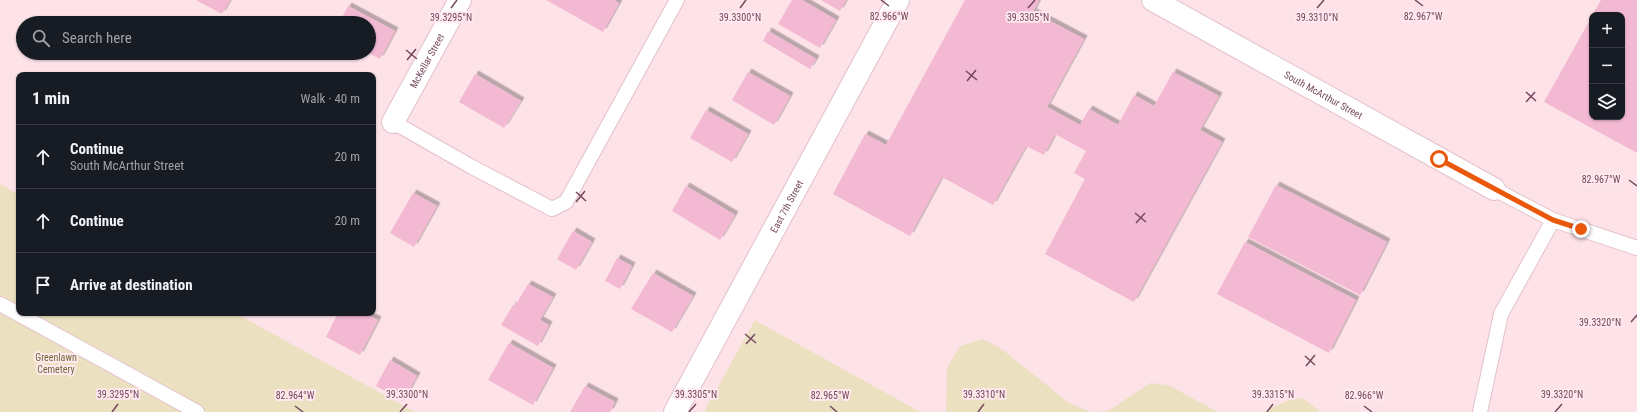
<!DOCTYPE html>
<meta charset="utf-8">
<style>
body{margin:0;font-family:"Roboto Condensed",sans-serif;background:#20242c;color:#f1f3f6}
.controls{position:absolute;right:12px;top:12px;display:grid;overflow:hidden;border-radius:8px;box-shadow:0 1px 3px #0004}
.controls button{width:36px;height:36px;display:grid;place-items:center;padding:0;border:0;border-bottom:1px solid #363941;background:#171b24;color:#f1f3f6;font:20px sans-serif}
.stop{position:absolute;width:12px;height:12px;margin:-9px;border:3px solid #ea580c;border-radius:50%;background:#fff}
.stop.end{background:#ea580c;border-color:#fff;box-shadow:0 1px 4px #0008}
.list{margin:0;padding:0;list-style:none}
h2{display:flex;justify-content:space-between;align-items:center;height:52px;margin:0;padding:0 16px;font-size:17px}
h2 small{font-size:13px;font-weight:400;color:#9ea1a6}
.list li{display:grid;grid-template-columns:26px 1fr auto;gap:12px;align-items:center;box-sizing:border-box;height:64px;padding:0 16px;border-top:1px solid #363941}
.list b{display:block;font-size:15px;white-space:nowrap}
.list p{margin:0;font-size:13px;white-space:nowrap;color:#9ea1a6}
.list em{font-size:13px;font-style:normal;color:#9ea1a6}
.icon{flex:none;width:22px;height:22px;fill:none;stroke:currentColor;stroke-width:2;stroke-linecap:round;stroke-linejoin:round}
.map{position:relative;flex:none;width:1637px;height:412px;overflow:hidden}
.search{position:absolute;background:#171b24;box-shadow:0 1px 3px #0004;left:16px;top:16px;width:360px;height:44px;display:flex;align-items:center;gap:10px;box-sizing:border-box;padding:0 14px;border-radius:22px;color:#9ea1a6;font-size:15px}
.panel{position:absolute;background:#171b24;box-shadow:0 1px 3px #0004;left:16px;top:72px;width:360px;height:244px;border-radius:8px}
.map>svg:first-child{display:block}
.green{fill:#ebe0c0}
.building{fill:#f3b9d3;filter:url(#shadow)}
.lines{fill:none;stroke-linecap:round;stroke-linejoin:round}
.service-casing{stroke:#e3c0cd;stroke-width:16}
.minor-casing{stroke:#e3c0cd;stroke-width:24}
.service{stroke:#fff;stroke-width:14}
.minor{stroke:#fff;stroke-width:22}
.route{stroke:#ea580c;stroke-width:5}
.ticks{fill:none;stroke:#75485e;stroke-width:1.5}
.labels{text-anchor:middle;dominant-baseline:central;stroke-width:4;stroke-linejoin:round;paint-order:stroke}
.street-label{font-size:10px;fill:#75485e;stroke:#ffe9ee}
.park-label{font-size:10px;fill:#6f683a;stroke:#ffe9ee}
.ticks-label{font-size:10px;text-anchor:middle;fill:#75485e;stroke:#ffe9ee;stroke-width:4;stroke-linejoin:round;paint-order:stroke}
</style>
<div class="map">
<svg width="1637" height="412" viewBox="0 0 1637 412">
<defs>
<filter id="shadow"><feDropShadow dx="3.5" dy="-3.5" stdDeviation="0" flood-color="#0004"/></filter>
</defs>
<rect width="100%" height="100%" fill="#fde2e8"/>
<path class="green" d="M0,184L19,195V313H235L415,412H0Z
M755,320L915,409L920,412H704Z
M982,339L999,347L1069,403L1091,412H946L947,368L960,346Z
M1150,383L1168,385L1218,412H1093L1108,411Z
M1302,398L1317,409L1319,412H1263L1289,400Z"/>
<path class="building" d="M196,0H230L222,14Z
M546,0H614L619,3L603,32Z
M792,0H802L836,20L820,48L778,24Z
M821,0H846L840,11Z
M965,0H1039L1033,12L1084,39L1047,107L1080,125L1089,109L1118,125L1134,95L1154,106L1173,72L1219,96L1200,130L1222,142L1134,302L1045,254L1085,179L1074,173L1086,151L1055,134L1044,155L1026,146L993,205L942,177L910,236L833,194L865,134L886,145Z
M1601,0H1637V153L1544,102L1592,16V117H1622V15H1592Z
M348,6L395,31L380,59L369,53V23H339Z
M768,31L816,59L810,69L763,41Z
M748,72L790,96L774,125L732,100Z
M475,74L521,101L504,128L459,102Z
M706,110L748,134L732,162L690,138Z
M1276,185L1387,242L1360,295L1248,237Z
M686,186L735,215L720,240L672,211Z
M413,193L437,206L414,247L390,233Z
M573,231L592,242L576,270L557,259Z
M1245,242L1356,300L1329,353L1217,294Z
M617,258L632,266L620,289L605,281Z
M653,273L693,296L672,332L631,309Z
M528,284L553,297L540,320L549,325L538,346L501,325L513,305L515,306Z
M338,313H364L378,320L360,355L326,337Z
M509,343L553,368L533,405L488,380Z
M390,360L417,376L403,401L376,386Z
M585,386L615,402L610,412H570Z"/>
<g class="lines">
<defs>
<path id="service" d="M393,122L472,167L552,209L566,202L677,0
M1494,189L1553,220L1637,248
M0,304L197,412
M1480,412L1501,314L1553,220"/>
<g id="minor">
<path id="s1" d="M1153,0L1494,189"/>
<path id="s2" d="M393,122L460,0"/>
<path id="s3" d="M675,412L898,0"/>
</g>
</defs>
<use href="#service" class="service-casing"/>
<use href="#minor" class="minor-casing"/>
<use href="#service" class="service"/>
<use href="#minor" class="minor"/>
</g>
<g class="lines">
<path class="route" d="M1439,159L1553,220L1581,229"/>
</g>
<path class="ticks" d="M881,0L889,6M1415,0L1423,6M451,8L457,0M740,8L746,0M1028,8L1035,0M1317,8L1324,0M406,50L417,59M407,60L416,49M966,71L977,80M967,81L976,70M1526,92L1536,101M1526,102L1535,92M1629,180L1637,186M576,192L586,201M576,202L585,191M1135,213L1146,222M1136,223L1145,213M1631,322L1637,315M745,334L756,343M746,344L755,334M1305,356L1315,365M1306,366L1315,355M295,406L303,412M830,406L837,412M1364,406L1372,412M112,412L118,404M400,412L407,404M689,412L696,404M978,412L984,404M1267,412L1273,404M1555,412L1562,404"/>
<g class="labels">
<g class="street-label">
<text stroke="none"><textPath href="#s2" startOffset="70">McKellar Street</textPath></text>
<text stroke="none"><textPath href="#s1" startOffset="195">South McArthur Street</textPath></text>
<text stroke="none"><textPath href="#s3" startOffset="234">East 7th Street</textPath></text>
</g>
<g class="park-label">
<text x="56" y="357">Greenlawn<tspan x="56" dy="12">Cemetery</tspan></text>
</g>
</g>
<g class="ticks-label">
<text x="1423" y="20">82.967°W</text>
<text x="889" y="20">82.966°W</text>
<text x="451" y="21">39.3295°N</text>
<text x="740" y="21">39.3300°N</text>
<text x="1028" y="21">39.3305°N</text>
<text x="1317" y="21">39.3310°N</text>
<text x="1601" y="183">82.967°W</text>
<text x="1600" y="326">39.3320°N</text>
<text x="118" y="398">39.3295°N</text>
<text x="407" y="398">39.3300°N</text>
<text x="696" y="398">39.3305°N</text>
<text x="984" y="398">39.3310°N</text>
<text x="1273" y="398">39.3315°N</text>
<text x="1562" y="398">39.3320°N</text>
<text x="295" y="399">82.964°W</text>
<text x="830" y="399">82.965°W</text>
<text x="1364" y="399">82.966°W</text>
</g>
</svg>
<div class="controls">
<button>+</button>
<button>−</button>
<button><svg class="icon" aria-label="layers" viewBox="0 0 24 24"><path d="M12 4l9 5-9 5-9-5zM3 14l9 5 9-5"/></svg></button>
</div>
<div class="stop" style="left:1439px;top:159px"></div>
<div class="stop end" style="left:1581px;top:229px"></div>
<div class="search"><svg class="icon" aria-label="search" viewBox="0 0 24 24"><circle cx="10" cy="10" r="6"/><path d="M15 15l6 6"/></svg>Search here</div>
<section class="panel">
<h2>1 min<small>Walk · 40 m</small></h2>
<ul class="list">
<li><svg class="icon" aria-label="ahead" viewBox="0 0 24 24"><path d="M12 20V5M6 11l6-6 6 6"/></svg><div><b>Continue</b><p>South McArthur Street</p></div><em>20 m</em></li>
<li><svg class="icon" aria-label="ahead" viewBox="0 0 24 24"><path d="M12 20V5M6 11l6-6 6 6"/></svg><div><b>Continue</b></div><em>20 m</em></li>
<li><svg class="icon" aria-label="arrive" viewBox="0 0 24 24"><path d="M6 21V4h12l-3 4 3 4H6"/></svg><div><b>Arrive at destination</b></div></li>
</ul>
</section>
</div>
